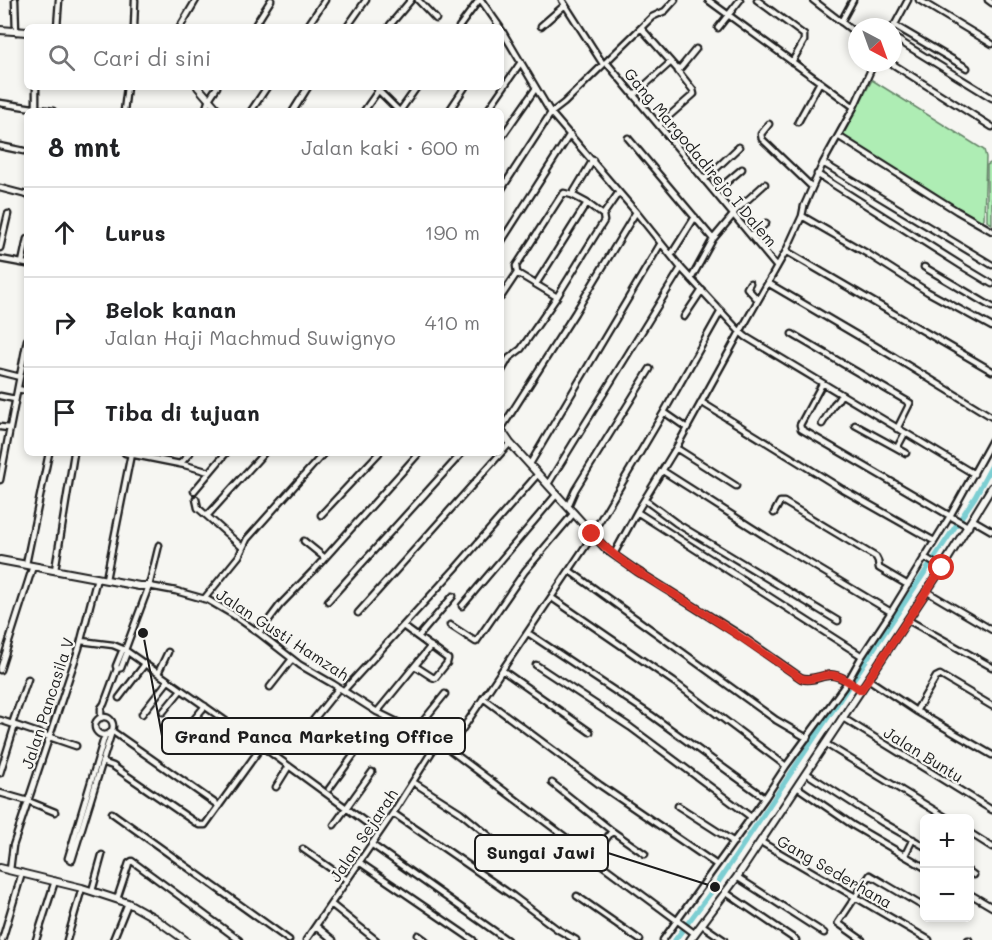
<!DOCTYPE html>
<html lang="id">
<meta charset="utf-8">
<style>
body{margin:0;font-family:Mali,sans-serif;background:#f2f2f2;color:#202124}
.controls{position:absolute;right:18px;bottom:18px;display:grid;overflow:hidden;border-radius:9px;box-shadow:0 3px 9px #0003}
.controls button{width:54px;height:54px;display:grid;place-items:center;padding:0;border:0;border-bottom:2px solid #e0e0e0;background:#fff;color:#202124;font:30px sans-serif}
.compass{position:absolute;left:848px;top:18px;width:54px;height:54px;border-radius:50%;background:#fff;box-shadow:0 3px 9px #0003;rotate:139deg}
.stop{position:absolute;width:18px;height:18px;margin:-14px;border:4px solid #d93025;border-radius:50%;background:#fff}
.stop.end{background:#d93025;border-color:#fff;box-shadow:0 2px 6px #0008}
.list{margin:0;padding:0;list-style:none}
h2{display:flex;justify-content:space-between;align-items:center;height:78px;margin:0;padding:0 24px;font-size:26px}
h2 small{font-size:20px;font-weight:400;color:#757577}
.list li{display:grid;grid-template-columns:39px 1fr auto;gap:18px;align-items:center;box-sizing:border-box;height:90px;padding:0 24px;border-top:2px solid #e0e0e0}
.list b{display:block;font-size:22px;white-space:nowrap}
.list p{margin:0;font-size:20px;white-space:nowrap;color:#757577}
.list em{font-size:20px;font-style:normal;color:#757577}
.icon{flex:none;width:33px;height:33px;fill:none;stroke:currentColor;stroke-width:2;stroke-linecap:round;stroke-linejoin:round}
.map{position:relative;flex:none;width:992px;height:940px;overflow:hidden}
.search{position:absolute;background:#fff;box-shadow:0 3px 9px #0003;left:24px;top:24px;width:480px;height:66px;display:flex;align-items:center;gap:15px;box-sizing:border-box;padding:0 21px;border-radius:9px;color:#757577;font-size:22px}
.panel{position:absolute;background:#fff;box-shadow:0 3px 9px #0003;left:24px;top:108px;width:480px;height:348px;border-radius:9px}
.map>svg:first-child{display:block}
.green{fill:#aeedb4;stroke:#658468;stroke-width:1.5}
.forest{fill:url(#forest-firs);stroke:#658468;stroke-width:1.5}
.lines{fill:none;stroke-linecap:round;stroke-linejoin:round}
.canal{stroke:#7cced2;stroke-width:5}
.street-casing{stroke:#1c1c1c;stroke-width:9}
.secondary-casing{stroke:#1c1c1c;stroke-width:10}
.street{stroke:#f6f6f2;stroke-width:4.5}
.secondary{stroke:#f6f6f2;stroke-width:6}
.route{stroke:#d93025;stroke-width:8}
.labels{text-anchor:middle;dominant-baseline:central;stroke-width:4.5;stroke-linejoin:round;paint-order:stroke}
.street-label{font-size:16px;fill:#1c1c1c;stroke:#f6f6f2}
.leader{fill:none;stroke:#1c1c1c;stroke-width:2}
.callout-dot{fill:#1c1c1c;stroke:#f6f6f2;stroke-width:2}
.callout{fill:#f6f6f2;stroke:#1c1c1c;stroke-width:2}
.callout-label{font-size:18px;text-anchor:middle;font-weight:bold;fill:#1c1c1c}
</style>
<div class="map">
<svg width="992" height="940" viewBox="0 0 992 940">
<defs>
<pattern id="forest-firs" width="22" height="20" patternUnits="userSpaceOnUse" patternTransform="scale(1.5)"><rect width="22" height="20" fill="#aeedb4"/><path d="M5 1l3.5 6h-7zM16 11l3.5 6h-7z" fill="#95cb9a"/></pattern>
</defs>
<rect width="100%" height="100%" fill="#f6f6f2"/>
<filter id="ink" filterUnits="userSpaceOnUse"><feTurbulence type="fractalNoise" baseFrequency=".0167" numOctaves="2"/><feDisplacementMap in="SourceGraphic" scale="12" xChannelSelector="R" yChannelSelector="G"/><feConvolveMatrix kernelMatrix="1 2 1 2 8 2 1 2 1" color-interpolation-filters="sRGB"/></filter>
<g filter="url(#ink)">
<path class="green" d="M872,80L984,150L986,157L984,219L977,222L841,138Z"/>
<path class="forest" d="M992,162V224L987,221V165Z"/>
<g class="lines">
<path class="canal" d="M675,940L715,887L975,497L992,465"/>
<defs>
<path id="street" d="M15,0L16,32
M418,0L436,19
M481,0L500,27
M562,0L603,64
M708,0L854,107
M757,0L804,35V41L792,62
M813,0L857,34
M919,0L992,44
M988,0L992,3
M841,22L853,0
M894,25L967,68
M541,26L565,5
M57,27L59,0
M134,27L135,0
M180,27L196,0
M254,27L271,0
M307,27L325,0
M347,27L366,0
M390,27V25L411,0
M459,27L479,0
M641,28L678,70
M718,28L740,0
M893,28L908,0
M501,29L551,113L636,212L681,268L740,332L746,337L974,474
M893,37L992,98
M606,62L777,267
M891,63L992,127
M375,87L399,111
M634,95L671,62
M0,103L53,111
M36,108V87
M124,111L127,87
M205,111L209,99L217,87
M251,111L267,87
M293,111L308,87
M364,111L378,91
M400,111L417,87
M449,111L465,87
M487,111L521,62
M798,122L820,82
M769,124L761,134L762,139L812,187
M659,125L694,94L693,90L678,71L696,49
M838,136L957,211L992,231
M501,138L536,88
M628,138L713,239
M0,146L24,151
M823,163L992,265
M817,174L962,266L992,284
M704,180L739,147
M0,188L27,195
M501,190L551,113L564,103L652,17L665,11L675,0
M715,192L742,169
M733,213L765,184
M603,215L619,192
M802,216L868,254L928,292L992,327
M752,236L766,223
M501,242L570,134
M0,248L8,214
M786,251L992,371
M671,255L695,217
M0,259L27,264
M22,263L27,239
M924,267L992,307
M517,273L557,297
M691,279L713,239L734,214
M750,283L747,288L758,300
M768,283L889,354L992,417
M536,284L587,203
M501,297L517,273L516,266L561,196L564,193L572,195L593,160
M684,317L702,290
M792,334L910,403L897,429
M0,372L20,377
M501,372L509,358L521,349L557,297L604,221L603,215L587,203L572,195
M822,384L800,425L801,429L969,527
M18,389L27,391
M0,396L15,399
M701,402L842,489L934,541
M664,412L687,428
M822,424L834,404L837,401L841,395
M855,425L897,448L905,433
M0,427L9,428
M501,429L575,313L636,212
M676,448L736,486
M897,448L906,453
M125,453L185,465L209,472
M180,464L190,453
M530,464L661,243
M663,471L776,543L891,612
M0,480L27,340
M548,484L681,268
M194,491L226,453
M196,499L198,508L242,547
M645,500L676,523L838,621
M568,506L575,490L650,369
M637,512L862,656
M774,513L780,502H784L876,557L878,561L879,568L908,585
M321,515L379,453
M207,516L264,453
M973,520L992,531
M592,534L664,412L721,311
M304,541L325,558
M614,554L638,510L676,448L740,332L786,251L802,216L804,206L823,163L854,107L874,63
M924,557L942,568
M26,564L49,453
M55,570L74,453
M570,571L776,720L807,738
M106,579L131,454
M149,586L176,591L208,600L232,614L259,633L300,665L333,684L377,712L442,744L576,845L583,851L694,933
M926,591L992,630
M552,598L674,682L786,766
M204,599L239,556L247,539L324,453
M328,601L462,453
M462,606L557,494
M358,613L510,443
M908,620L992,667
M450,625L476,642L525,571L574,513
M403,626L448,659L447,663L435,678L432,677L415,666
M259,633L280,605L315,569L419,453
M528,633L651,715L765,798L786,766L848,681L862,656L891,612L950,516L992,440
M418,637L453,596
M81,641L113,645L125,650L271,753L379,832
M125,650L149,586L159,545
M536,665L630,727L751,817
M117,669L121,668L127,652
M0,670L33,566
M502,670L590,732
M158,673L168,652
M868,679L916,711L992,755
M270,687L292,659
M344,690L455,569L538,474
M119,698L145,664
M483,698L600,785L717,865
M916,711L936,677L940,675L992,706
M163,712L181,690
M377,712L431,646
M142,714L168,681
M95 726a9 9 0 1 1 18 0a9 9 0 1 1-18 0Z
M101,718V708L104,704L117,669L116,666L123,649
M843,718L992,810
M0,720L76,746
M12,724L28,679
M306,729L339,688
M415,731L445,694
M176,741L205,706
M826,744L947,818
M449,749L593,535
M102,762L113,766L199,825H205L257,753
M0,773L15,725
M806,773L882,822L924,846
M413,782L460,812L511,854
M552,783L612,831L645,854
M276,787L289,766
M797,787L854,826L924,867
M329,789L358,749L369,743L388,718
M0,793L28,801L55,812
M678,806L734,842
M112,813L289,940
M393,813L513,896L557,929L576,940
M334,825L372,772
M970,833L992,847
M761,842L929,940
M371,844L507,940
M303,849L347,880
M905,855L913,839
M68,858L72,860L112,731L219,806
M68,858L105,735
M592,858L612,831
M359,862L473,940
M10,870L13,846L79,648L97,578
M970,872L974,875
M737,877L824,933
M92,891L102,855
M725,892L796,940
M970,894L992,907
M577,896L640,940
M117,899L129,863L132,861L239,940
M331,904L376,940
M702,925L724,940
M316,926L333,940
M418,935L425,940
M2,940L22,873
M36,940L55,881
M67,940L82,888
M113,940L128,903
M306,940L393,813L438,742
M663,940L765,798
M862,940L838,923L870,875L924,907
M968,940H969"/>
<path id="secondary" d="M0,30L27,32
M198,87L219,111
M501,430L510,443L607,550L637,571L741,636L801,678C811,682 821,675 831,675C837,675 844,679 850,682
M0,560L139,586H149
M0,868L82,888L128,903L153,917L185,940
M690,940L737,877L942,568L992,487"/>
</defs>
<use href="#street" class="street-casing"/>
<use href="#secondary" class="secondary-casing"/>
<use href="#street" class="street"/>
<use href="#secondary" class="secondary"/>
</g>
</g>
<g class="lines" filter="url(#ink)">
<path class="route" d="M592,534C619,564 659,584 693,606C730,629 765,654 801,678C811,682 820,675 830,675C841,674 853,685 861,690L942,568"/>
</g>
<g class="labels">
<g class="street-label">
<text transform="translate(701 157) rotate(50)">Gang Margodadirejo I Dalem</text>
<text transform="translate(283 634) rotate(33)">Jalan Gusti Hamzah</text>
<text transform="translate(47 703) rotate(-72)">Jalan Pancasila V</text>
<text transform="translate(924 754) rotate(32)">Jalan Buntu</text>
<text transform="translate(363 835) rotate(-56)">Jalan Sejarah</text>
<text transform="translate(835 871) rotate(30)">Gang Sederhana</text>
</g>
</g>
<path class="leader" d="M143 633L162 736M715 887L608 853"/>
<g class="callout-dot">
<circle cx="143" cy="633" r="6"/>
<circle cx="715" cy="887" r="6"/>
</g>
<g class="callout">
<rect x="162" y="718" width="303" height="36" rx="6"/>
<rect x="475" y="835" width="133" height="36" rx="6"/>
</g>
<g class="callout-label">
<text x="314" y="743">Grand Panca Marketing Office</text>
<text x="541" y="859">Sungai Jawi</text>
</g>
</svg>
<div class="controls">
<button>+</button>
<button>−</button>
</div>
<svg class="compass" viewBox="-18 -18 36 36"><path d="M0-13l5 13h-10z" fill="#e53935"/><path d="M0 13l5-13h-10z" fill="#757577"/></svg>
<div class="stop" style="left:942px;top:568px"></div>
<div class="stop end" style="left:592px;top:534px"></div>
<div class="search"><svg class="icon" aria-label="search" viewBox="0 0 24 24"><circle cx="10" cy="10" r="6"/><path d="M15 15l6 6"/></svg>Cari di sini</div>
<section class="panel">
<h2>8 mnt<small>Jalan kaki · 600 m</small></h2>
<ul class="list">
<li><svg class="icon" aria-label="ahead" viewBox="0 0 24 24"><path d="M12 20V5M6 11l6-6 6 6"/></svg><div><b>Lurus</b></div><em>190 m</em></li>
<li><svg class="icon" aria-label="right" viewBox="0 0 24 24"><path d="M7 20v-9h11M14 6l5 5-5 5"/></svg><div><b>Belok kanan</b><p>Jalan Haji Machmud Suwignyo</p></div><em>410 m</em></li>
<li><svg class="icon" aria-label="arrive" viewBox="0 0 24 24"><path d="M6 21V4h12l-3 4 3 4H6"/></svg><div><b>Tiba di tujuan</b></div></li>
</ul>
</section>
</div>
